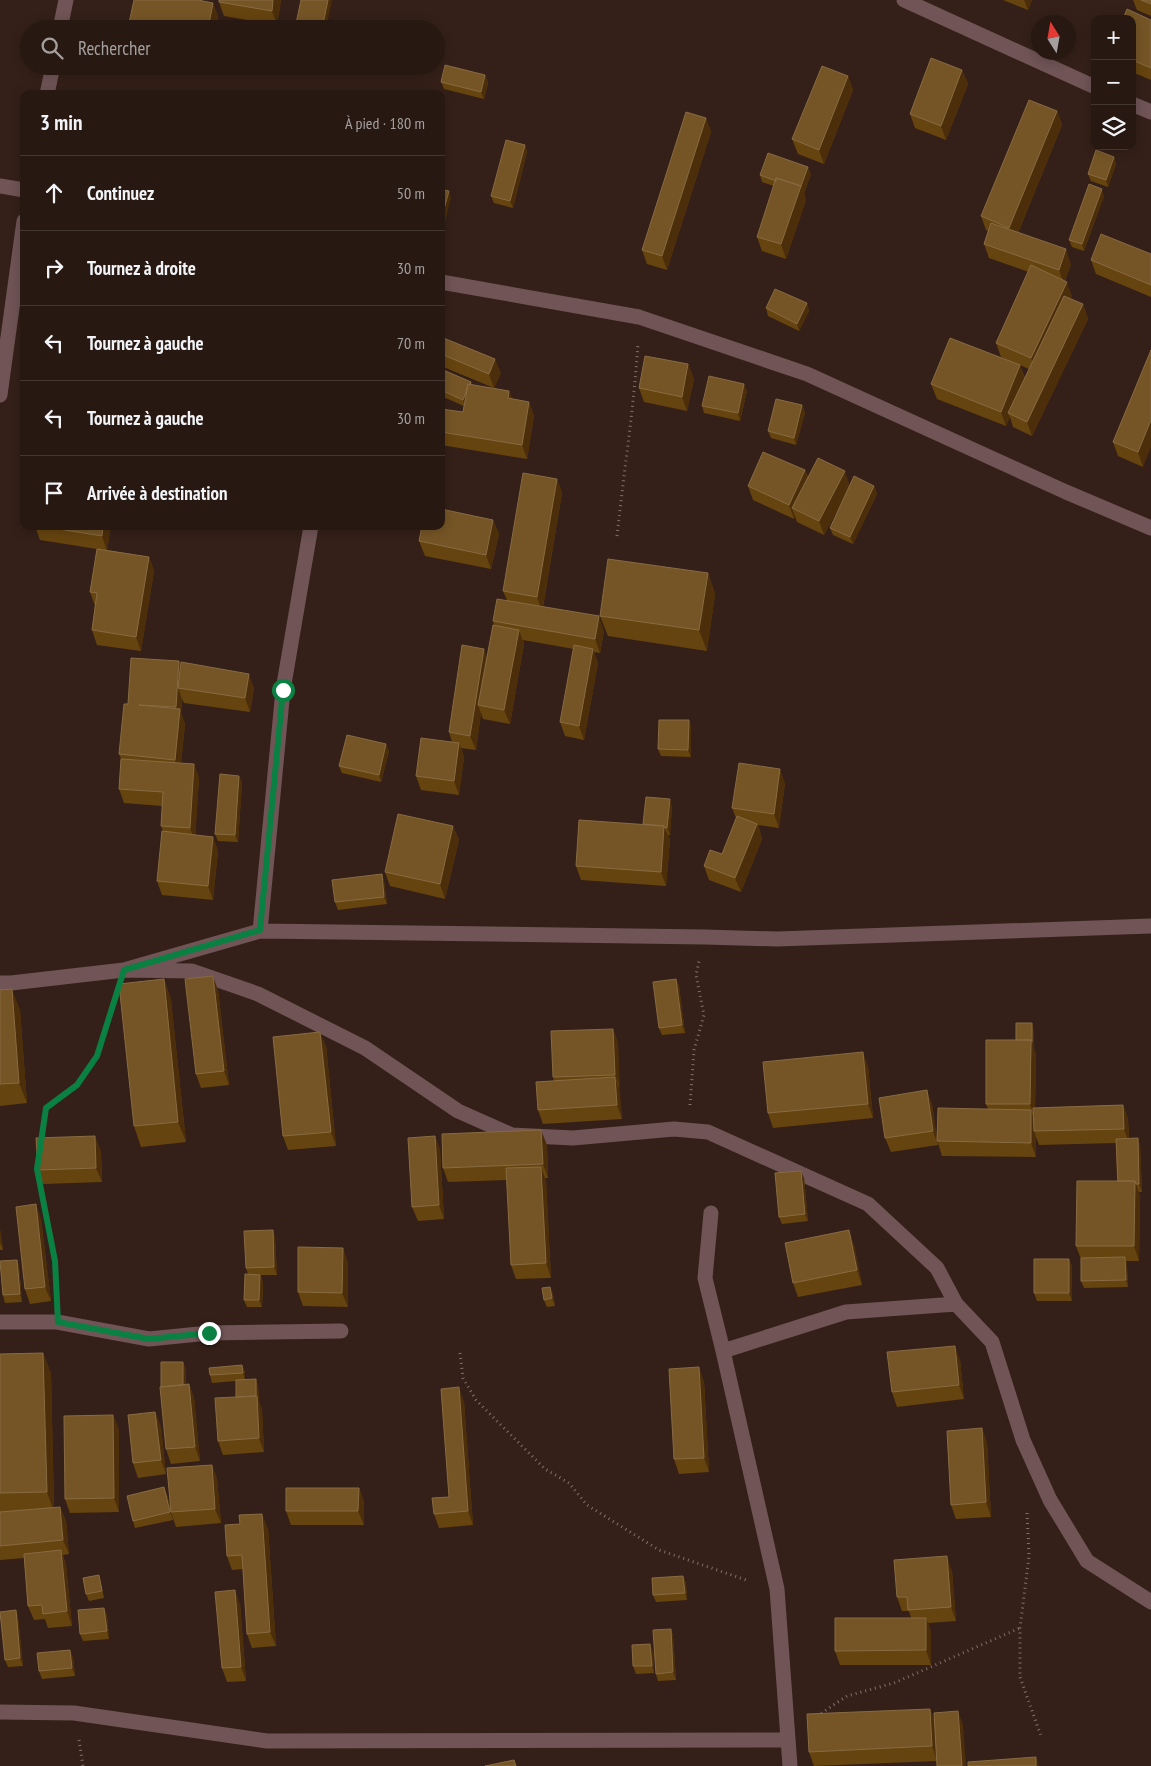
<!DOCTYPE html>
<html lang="fr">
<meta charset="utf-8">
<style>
body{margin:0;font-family:"PT Sans Narrow",sans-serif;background:#2f211b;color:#f1f3f6}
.controls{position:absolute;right:15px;top:15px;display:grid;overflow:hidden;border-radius:10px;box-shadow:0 2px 12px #0003}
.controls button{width:45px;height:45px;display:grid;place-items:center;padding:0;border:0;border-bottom:1px solid #433732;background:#271812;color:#f1f3f6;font:25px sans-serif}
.compass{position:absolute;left:1031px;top:15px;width:45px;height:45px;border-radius:50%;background:#271812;box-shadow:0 2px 12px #0003;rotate:349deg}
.stop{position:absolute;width:15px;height:15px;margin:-11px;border:4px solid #0b8043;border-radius:50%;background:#fff}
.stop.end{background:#0b8043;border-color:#fff;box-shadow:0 1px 5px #0008}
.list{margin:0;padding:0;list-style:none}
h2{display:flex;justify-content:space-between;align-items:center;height:65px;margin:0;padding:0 20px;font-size:21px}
h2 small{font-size:16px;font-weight:400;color:#a4a09f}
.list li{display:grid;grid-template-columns:32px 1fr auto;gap:15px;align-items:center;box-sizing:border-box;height:75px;padding:0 20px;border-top:1px solid #433732}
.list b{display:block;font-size:19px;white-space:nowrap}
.list em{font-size:16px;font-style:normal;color:#a4a09f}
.icon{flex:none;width:28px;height:28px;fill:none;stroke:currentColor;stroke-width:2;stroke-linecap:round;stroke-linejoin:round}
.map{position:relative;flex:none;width:1151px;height:1766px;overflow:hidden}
.search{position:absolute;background:#271812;box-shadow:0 2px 12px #0003;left:20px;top:20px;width:425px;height:55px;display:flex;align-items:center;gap:12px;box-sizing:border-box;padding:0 18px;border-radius:28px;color:#a4a09f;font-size:19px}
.panel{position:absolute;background:#271812;box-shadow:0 2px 12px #0003;left:20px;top:90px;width:425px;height:440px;border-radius:10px}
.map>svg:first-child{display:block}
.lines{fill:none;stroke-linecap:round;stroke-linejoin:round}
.path{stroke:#82716a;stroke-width:3;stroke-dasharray:1 4;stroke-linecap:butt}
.minor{stroke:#705456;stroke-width:15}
.wall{fill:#66440f;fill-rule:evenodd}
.shaded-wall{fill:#4c2e0a}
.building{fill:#755526;stroke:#886b42}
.route{stroke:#0b8043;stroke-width:6}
</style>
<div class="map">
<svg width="1151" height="1766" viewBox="0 0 1151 1766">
<rect width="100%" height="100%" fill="#342018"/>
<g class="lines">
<path class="path" d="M617,536C624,471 634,407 638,343
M690,1105L694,1050L704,1015L696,975L699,961
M41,1141L46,1108L77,1085L97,1057L116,995
M38,1162L37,1169L55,1261L57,1297
M460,1353L463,1378L476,1400L545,1469L569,1483L587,1505L659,1550L749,1581
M1027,1513L1029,1556L1020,1628V1677L1041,1736
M817,1716L847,1696L894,1683L1020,1628
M79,1740L83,1766"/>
<path class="minor" d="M904,0L1095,87
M60,29L66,0
M47,94L53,66
M1132,104L1151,112
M0,186L24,190
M441,282L639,317L807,374L1066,492L1151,528
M0,395L24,221
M260,931L705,937L777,939L1151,926
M124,970L192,971L258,994L365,1048L458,1111L512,1135L573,1138L674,1129L708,1132L868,1204L937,1268L956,1304L992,1342L1023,1440L1050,1500L1087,1561L1151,1602
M0,983H11L124,970L260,931L283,690L311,526
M711,1213L705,1278L723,1351L777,1589L790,1766
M0,1322H57L149,1339L209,1333L341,1331
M723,1351L846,1312L956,1304
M0,1712L74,1713L267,1741L788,1740"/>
</g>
<path class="wall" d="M281,0L277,25L224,16L219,2Z
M1003,0H1032L1028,10Z
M1133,0H1151V16L1137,10Z
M213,3L218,17L216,29H131L129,23Z
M1132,19L1151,20V80L1132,72Z
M962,70L968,84L946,140L915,128L910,114Z
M485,75L488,83L484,99L444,89L441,82Z
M848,76L853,90L824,164L798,154L792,139Z
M1057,111L1062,125L1018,233L1071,264L1065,281L1072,296L1070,299L1083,304L1088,319L1032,436L1013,427L1010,417L1006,426L937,399L931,384L1012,362L1001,357L996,343L1029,272L989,258L984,244L988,231L986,230L981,216ZM1020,365L1029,369L1025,378Z
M706,118L711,132L667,270L647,264L642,250Z
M525,145L527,152L513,208L494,203L491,196Z
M1114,157L1116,164L1108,187L1091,181L1088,174Z
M811,174L804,194L806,200L786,259L762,251L757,237L774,186L762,182L760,175Z
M1104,196L1084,251L1072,247L1069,240Z
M1151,254V297L1096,274L1091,260Z
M807,303L809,311L799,331L768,316L766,308Z
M441,337L501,373L494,388L441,366Z
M1151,350L1143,467L1118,456L1113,442Z
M688,364L694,379L687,411L644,402L639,388Z
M441,369L471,382L472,385L509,391L512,399L529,402L534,416L527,459L441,445V409L463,412L464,406L441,396Z
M747,391L740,421L704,413L702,406Z
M802,405L805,413L796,445L771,438L768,431Z
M805,470L808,477L850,485L874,486L877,494L853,544L833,535L830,528L847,492L824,535L797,522L795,516L794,519L753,500L748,486Z
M557,479L562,493L543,607L604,631L600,653L594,652L598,663L584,740L565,736L560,722L574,649L523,640L524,644L510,724L483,719L481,713L476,750L461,748L464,757L459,795L421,790L416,776L452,742L449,732L487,657L494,625L493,621L507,600L503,591Z
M493,520L499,534L491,569L425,556L419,541Z
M35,526H111L107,550L149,557L154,571L141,651L97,645L92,630L95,606L90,592L97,549L40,540Z
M708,573L715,594L707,651L608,636L600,616Z
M179,661L181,667L254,688L250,712L184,703L182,699L181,713L185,724L181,763L194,764L199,778L195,835L213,837L218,851L213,900L162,895L157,881L163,831L161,826L162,806L124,803L119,789L121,759L119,754Z
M689,720L691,728V757L661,756L658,749Z
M389,751L381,782L342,773L339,766Z
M239,776L242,783L238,842L218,841L215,834Z
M785,783L779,828L758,825L762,839L741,892L709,880L704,866L722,854L736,818L732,808Z
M672,806L670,835H668L670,840L666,886L581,880L576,866Z
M453,826L459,840L445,899L390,886L385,872Z
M382,874L384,881L387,904L338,910L335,902Z
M164,979L171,1000L186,1142L141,1147L134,1126Z
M676,979L679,986L685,1033L662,1035L659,1028Z
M0,990L20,1010L27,1103L0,1106Z
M218,990L229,1085L201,1088L196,1074Z
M613,1029L618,1043L619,1089L622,1119L543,1124L538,1110L554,1081L553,1077Z
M1034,1030V1049L1036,1055L1035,1108L1123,1105L1128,1119L1129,1138L1140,1145L1142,1192H1138L1140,1195L1139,1261H1126L1127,1264L1128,1287L1084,1288L1081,1281V1259L1076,1246L1117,1181L1116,1143L1039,1145L1036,1137V1157L942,1156L938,1143V1145L891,1152L885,1138L932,1104L937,1140L988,1109L986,1104L1016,1040Z
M326,1046L336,1146L288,1150L283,1136Z
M868,1066L873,1118L773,1128L768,1113Z
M435,1136L440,1150L444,1219L418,1221L412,1207Z
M547,1145L548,1178H545L546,1181L551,1278L516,1279L511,1265L507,1180L448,1182L443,1168Z
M101,1151L102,1182L43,1184L38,1170Z
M804,1178L808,1221L782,1224L779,1217Z
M41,1219L51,1301L30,1304L25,1289Z
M0,1230L3,1250H0Z
M273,1230L275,1237L277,1275H260L263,1282L262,1307H247L244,1300L248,1274L246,1268Z
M854,1245L862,1285L798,1297L793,1283Z
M17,1260L19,1267L22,1302L5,1303L3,1295Z
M348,1262V1307L303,1306L298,1292Z
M1072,1266V1301H1037L1034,1293Z
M550,1287L553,1294L555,1306L547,1307L544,1300Z
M43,1353L51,1374L54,1507H60L66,1521L69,1554L63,1555L66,1565L72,1626L48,1628L45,1619L34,1620L28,1606L24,1558L0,1560V1354Z
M960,1360L964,1399L897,1407L892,1392Z
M242,1365L245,1372V1379H256L258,1386L259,1402L262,1410L264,1452L223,1455L218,1441L236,1397V1381L212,1383L210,1375Z
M186,1369V1384H189L194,1398L200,1461L171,1464L166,1449L161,1387Z
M704,1381L709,1472L679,1474L674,1459Z
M464,1402L473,1525L439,1528L434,1514L449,1497Z
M155,1412L161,1427L166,1474L138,1478L133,1463Z
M113,1415L119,1430V1512L70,1513L65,1499Z
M982,1428L987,1443L991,1517L956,1519L951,1505Z
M212,1465L217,1479L221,1523L176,1527L172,1515L173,1520L135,1528L133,1521L167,1494L171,1510Z
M359,1488L364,1502V1525H291L286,1511Z
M268,1528L276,1646L252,1648L247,1634L243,1569L232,1570L227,1556Z
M952,1571L956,1621L928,1623L931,1632V1665H840L835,1651L911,1618L909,1611H902L897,1597Z
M683,1576L686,1583L687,1600L656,1602L653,1595Z
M101,1583L104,1598L89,1601L86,1594Z
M240,1604L246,1681L227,1682L222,1668Z
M104,1608L107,1615L109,1639L83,1641L80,1634Z
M16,1610L18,1617L23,1666L8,1667L5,1660Z
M671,1629L673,1636L676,1680L658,1681L656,1674Z
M653,1651L654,1673L636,1674L633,1666Z
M73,1657L75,1676L42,1679L39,1671Z
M930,1709L934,1720L963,1725L937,1761L814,1766L809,1752Z"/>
<path class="shaded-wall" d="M273,0H281L277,25L272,11Z
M328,0H332L326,29H322Z
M1024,0H1032L1028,10Z
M213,3L218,17L216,29H208Z
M962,70L968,84L946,140L941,126Z
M485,75L488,83L484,99L481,92Z
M848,76L853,90L824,164L819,150Z
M1057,111L1062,125L1014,242L1009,228Z
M706,118L711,132L667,270L662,256Z
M525,145L527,152L513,208L510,201Z
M1114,157L1116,164L1108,187L1106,180Z
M808,167L811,174L804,194L806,200L786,259L781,244Z
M1102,189L1104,196L1084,251L1082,244Z
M449,191L451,198L441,238V220Z
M1066,249L1071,264L1064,284L1059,270Z
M1067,282L1072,296L1036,372L1031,358Z
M807,303L809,311L799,331L797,324Z
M1083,304L1088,319L1032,436L1027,422Z
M495,359L501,373L494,388L489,374Z
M688,364L694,379L687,411L682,397Z
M1020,365L1025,379L1008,413L1010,417L1006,426L1001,412Z
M471,382L473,390L465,407L463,400Z
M744,384L747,391L740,421L738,413Z
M509,391L514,405L508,398Z
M529,402L534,416L527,459L522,445Z
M802,405L805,413L796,445L794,438Z
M1151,420V447L1143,467L1138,452Z
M805,470L810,484L792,508L795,516L794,519L789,505Z
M845,471L850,486L824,535L819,521Z
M557,479L562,493L542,611L537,597Z
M874,486L877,494L853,544L850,537Z
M493,520L499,534L491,569L486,555Z
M103,526H111L107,551L102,536Z
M149,557L154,571L141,651L136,637Z
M708,573L715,594L707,651L699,630Z
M599,616L604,631L600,653L595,639Z
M519,630L524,644L510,724L504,710Z
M484,649L489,663L478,705L481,713L476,750L470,736Z
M593,649L598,663L584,740L579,726Z
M179,661L184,675L178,688L182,699L181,713L185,724L180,774L175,760L179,717L176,707Z
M249,674L254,688L250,712L245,698Z
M689,720L691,728V757L688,750Z
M459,743L464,757L459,795L454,781Z
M386,744L389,751L381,782L379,775Z
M194,764L199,778L195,842L190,828Z
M780,769L785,783L779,828L774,814Z
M239,776L242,783L238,842L235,835Z
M670,799L672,806L670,835L667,828Z
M757,824L762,839L741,892L735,878Z
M453,826L459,840L445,899L440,884Z
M664,826L670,840L666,886L661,872Z
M213,837L218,851L213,900L208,886Z
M382,874L384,881L387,904L384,897Z
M213,976L218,990L229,1085L224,1071Z
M164,979L171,1000L186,1142L178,1122Z
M676,979L679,986L685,1033L682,1025Z
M12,989L20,1010L27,1103L19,1083Z
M1032,1023L1034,1030V1049L1036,1055L1035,1119L1030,1104Z
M613,1029L618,1043L620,1089L615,1075Z
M320,1032L326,1046L336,1146L331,1132Z
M863,1052L868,1066L873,1118L868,1104Z
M615,1077L620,1091L622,1119L617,1105Z
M927,1090L932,1104L938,1145L933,1131Z
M1123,1105L1128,1119L1129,1143L1124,1129Z
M1031,1110L1036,1124L1034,1131L1036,1137V1157L1031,1143Z
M541,1130L547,1145L548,1178L543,1164Z
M95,1136L101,1151L102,1182L96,1168Z
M435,1136L440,1150L444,1219L439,1205Z
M1138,1138L1140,1145L1142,1192L1139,1184Z
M541,1167L546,1181L551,1278L546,1263Z
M801,1171L804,1178L808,1221L805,1214Z
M1135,1181L1140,1195L1139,1261L1134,1246Z
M36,1204L41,1219L51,1301L45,1287Z
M0,1230L1,1232L3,1250L0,1242Z
M273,1230L275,1237L277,1275L274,1267Z
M849,1230L854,1245L862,1285L857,1270Z
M343,1248L348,1262V1307L342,1293Z
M1125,1257L1127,1264L1128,1287L1126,1280Z
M1069,1259L1072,1266V1301L1069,1293Z
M17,1260L19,1267L22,1302L20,1294Z
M260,1275L263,1282L262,1307L259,1300Z
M550,1287L553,1294L555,1306L552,1298Z
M955,1346L960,1360L964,1399L959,1385Z
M43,1353L51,1374L54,1512L47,1492Z
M183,1362L186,1369V1396L183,1389Z
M242,1365L245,1372V1380L243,1373Z
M699,1367L704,1381L709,1472L704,1458Z
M256,1379L258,1386L259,1402L262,1410L264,1452L259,1438Z
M189,1384L194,1398L200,1461L195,1447Z
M459,1387L464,1402L473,1525L468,1511Z
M155,1412L161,1427L166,1474L161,1460Z
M113,1415L119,1430V1512L114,1498Z
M982,1428L987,1443L991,1517L986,1502Z
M212,1465L217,1479L221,1523L215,1509Z
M164,1487L167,1494L173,1520L170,1512Z
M359,1488L364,1502V1525L358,1511Z
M60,1507L66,1521L69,1554L63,1540Z
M262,1514L268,1528L276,1646L270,1632Z
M61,1550L66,1565L72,1626L67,1611Z
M947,1556L952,1571L956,1621L951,1607Z
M683,1576L686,1583L687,1600L685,1593Z
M235,1590L240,1604L246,1681L241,1667Z
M104,1608L107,1615L109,1639L107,1631Z
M16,1610L18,1617L23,1666L20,1658Z
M926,1618L931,1632V1665L926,1650Z
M671,1629L673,1636L676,1680L673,1672Z
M650,1644L653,1651L654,1673L652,1666Z
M70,1650L73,1657L75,1676L72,1668Z
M930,1709L935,1723L937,1761L932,1746Z
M958,1711L963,1725L966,1766H962Z
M1036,1757L1039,1766H1036Z"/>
<path class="building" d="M134,0H198L213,3L208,29H159L129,23Z
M219,0H273L272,11L219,2Z
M301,0H328L322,29H299L295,28Z
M1141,0H1151V4Z
M1127,9L1151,20V68L1132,60V19H1123Z
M246,24L276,29H245Z
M931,58L962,70L941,126L910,114Z
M445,65L485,75L481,92L441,82Z
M822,66L848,76L819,150L792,139Z
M1029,100L1057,111L1009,228L981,216Z
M686,112L706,118L662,256L642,250Z
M506,140L525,145L510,201L491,196Z
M1096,150L1114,157L1106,180L1088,174Z
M768,153L808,167L801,186L776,178V181L760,175Z
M776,178L801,186L781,244L757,237Z
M1089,184L1102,189L1082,244L1069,240Z
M441,189L449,191L441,220Z
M991,223L1066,249L1059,270L984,244Z
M1101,234L1151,254V285L1091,260Z
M1031,265L1067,282L1031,358L996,343Z
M775,289L807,303L797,324L766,308Z
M1064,296L1083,304L1027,422L1008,413Z
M441,337L495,359L489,374L441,354Z
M950,338L1020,365L1001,412L931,384Z
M1151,350V420L1138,452L1113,442Z
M645,356L688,364L682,397L639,388Z
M441,369L471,382L470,385L468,384L466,392L463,400L441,390Z
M709,376L744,384L738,413L702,406Z
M468,384L509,391L508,398L529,402L522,445L441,432V409L463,412Z
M776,399L802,405L794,438L768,431Z
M763,452L805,470L789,505L748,486Z
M818,458L845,471L819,521L792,508Z
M523,473L557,479L537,597L503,591Z
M854,476L874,486L850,537L830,528Z
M441,509L493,520L486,555L419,541L422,526H441Z
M40,526H103L102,536Z
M97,549L149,557L136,637L92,630L97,593L90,592Z
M608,559L708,573L699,630L600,616Z
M497,599L599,616L595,639L493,621Z
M493,625L519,630L504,710L478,705Z
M462,645L484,649L470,736L449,732Z
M574,645L593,649L579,726L560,722Z
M131,658L179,661L176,707L139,705L180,709L175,760L119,754L124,704H128Z
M181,662L249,674L245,698L178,688Z
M659,720H689L688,750L658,749Z
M347,735L386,744L379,775L339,766Z
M421,738L459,743L454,781L416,776Z
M121,759L194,764L190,828L161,826L163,792L119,789Z
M739,763L780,769L774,814L732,808Z
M220,774L239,776L235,835L215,834Z
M646,797L670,799L667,828H665L664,826L643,824Z
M398,814L453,826L440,884L385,872Z
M737,816L757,824L735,878L704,866L710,850L722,854Z
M579,820L664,826L661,872L576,866Z
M162,831L213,837L208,886L157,881Z
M382,874L384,897L335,902L332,880Z
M213,976L224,1071L196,1074L185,979Z
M164,979L178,1122L134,1126L119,984Z
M676,979L682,1025L659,1028L653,982Z
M12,989L19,1083L0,1084V990Z
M1016,1023H1032V1042L1031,1040H1016Z
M613,1029L615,1075L553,1077L551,1031Z
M320,1032L331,1132L283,1136L273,1037Z
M986,1040H1031L1030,1104H986Z
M863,1052L868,1104L768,1113L763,1062Z
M615,1077L617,1105L538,1110L536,1082Z
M927,1090L933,1131L885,1138L879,1098Z
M1123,1105L1124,1129L1034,1131L1033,1108Z
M938,1108L1031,1110V1143L937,1141Z
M541,1130L543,1164L443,1168L442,1134Z
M95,1136L96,1168L38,1170L36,1138Z
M435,1136L439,1205L412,1207L408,1138Z
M1138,1138L1139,1184H1136L1135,1181H1118L1116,1139Z
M541,1167L546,1263L511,1265L506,1168Z
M801,1171L805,1214L779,1217L775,1173Z
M1077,1181H1135L1134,1246H1076Z
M36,1204L45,1287L25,1289L16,1207Z
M273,1230L274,1267L246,1268L244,1231Z
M849,1230L857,1270L793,1283L785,1243Z
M298,1247L343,1248L342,1293L298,1292Z
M1125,1257L1126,1280L1081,1281V1258Z
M1034,1259H1069V1293H1034Z
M17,1260L20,1294L3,1295L0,1261Z
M245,1274L260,1275L259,1300H244Z
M550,1287L552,1298L544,1300L542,1288Z
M955,1346L959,1385L892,1392L887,1352Z
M43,1353L47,1492L0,1493V1354Z
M161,1362H183V1385L161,1387Z
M242,1365L243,1373L210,1375L209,1368Z
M699,1367L704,1458L674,1459L669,1369Z
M256,1379V1396L236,1397V1380Z
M189,1384L195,1447L166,1449L160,1387Z
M459,1387L468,1511L434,1514L432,1498L449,1497L441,1389Z
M257,1396L259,1438L218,1441L215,1398Z
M155,1412L161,1460L133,1463L128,1415Z
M113,1415L114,1498L65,1499L64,1416Z
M982,1428L986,1502L951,1505L947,1431Z
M212,1465L215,1509L171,1512L167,1468Z
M164,1487L170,1512L133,1521L127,1496Z
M286,1488H359L358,1511H286Z
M60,1507L63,1540L0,1546V1512Z
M262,1514L270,1632L247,1634L242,1555L227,1556L225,1525L240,1524L239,1515Z
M61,1550L67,1611L43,1614L42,1605L28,1606L24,1554Z
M947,1556L951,1607L908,1610L907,1597H897L894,1560Z
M99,1575L102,1591L86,1594L83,1578Z
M683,1576L685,1593L653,1595L652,1578Z
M235,1590L241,1667L222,1668L215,1592Z
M104,1608L107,1631L80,1634L78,1610Z
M16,1610L20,1658L5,1660L0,1612Z
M835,1618H926V1650L835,1651Z
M671,1629L673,1672L656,1674L653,1630Z
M650,1644L652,1666H633L632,1645Z
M70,1650L72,1668L39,1671L37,1653Z
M930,1709L932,1746L809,1752L807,1714Z
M958,1711L962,1766H937L934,1713Z
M1036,1757V1766H968V1762Z
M514,1760L516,1766H485Z"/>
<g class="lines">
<path class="route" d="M209,1333L149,1339L58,1322L55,1261L37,1169L46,1108L77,1085L97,1056L124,970L260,930L283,690"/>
</g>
</svg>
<div class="controls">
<button>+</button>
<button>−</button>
<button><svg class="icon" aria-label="layers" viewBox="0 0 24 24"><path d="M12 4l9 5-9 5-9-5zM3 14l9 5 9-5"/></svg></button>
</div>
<svg class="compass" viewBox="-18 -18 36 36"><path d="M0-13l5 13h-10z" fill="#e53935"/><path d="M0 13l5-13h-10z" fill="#a4a09f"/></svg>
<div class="stop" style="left:283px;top:690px"></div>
<div class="stop end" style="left:209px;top:1333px"></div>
<div class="search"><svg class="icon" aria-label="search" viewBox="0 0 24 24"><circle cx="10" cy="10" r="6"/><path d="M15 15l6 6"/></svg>Rechercher</div>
<section class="panel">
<h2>3 min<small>À pied · 180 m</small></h2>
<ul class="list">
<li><svg class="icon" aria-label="ahead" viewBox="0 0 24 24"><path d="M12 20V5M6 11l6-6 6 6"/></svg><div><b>Continuez</b></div><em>50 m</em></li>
<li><svg class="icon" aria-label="right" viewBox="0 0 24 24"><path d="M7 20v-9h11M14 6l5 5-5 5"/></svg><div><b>Tournez à droite</b></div><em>30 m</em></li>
<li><svg class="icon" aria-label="left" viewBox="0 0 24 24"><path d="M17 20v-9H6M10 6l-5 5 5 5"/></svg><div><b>Tournez à gauche</b></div><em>70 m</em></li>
<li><svg class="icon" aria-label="left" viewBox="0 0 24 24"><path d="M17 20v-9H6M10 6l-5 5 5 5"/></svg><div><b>Tournez à gauche</b></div><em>30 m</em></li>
<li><svg class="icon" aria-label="arrive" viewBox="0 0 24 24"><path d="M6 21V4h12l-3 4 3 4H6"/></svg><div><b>Arrivée à destination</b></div></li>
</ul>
</section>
</div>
